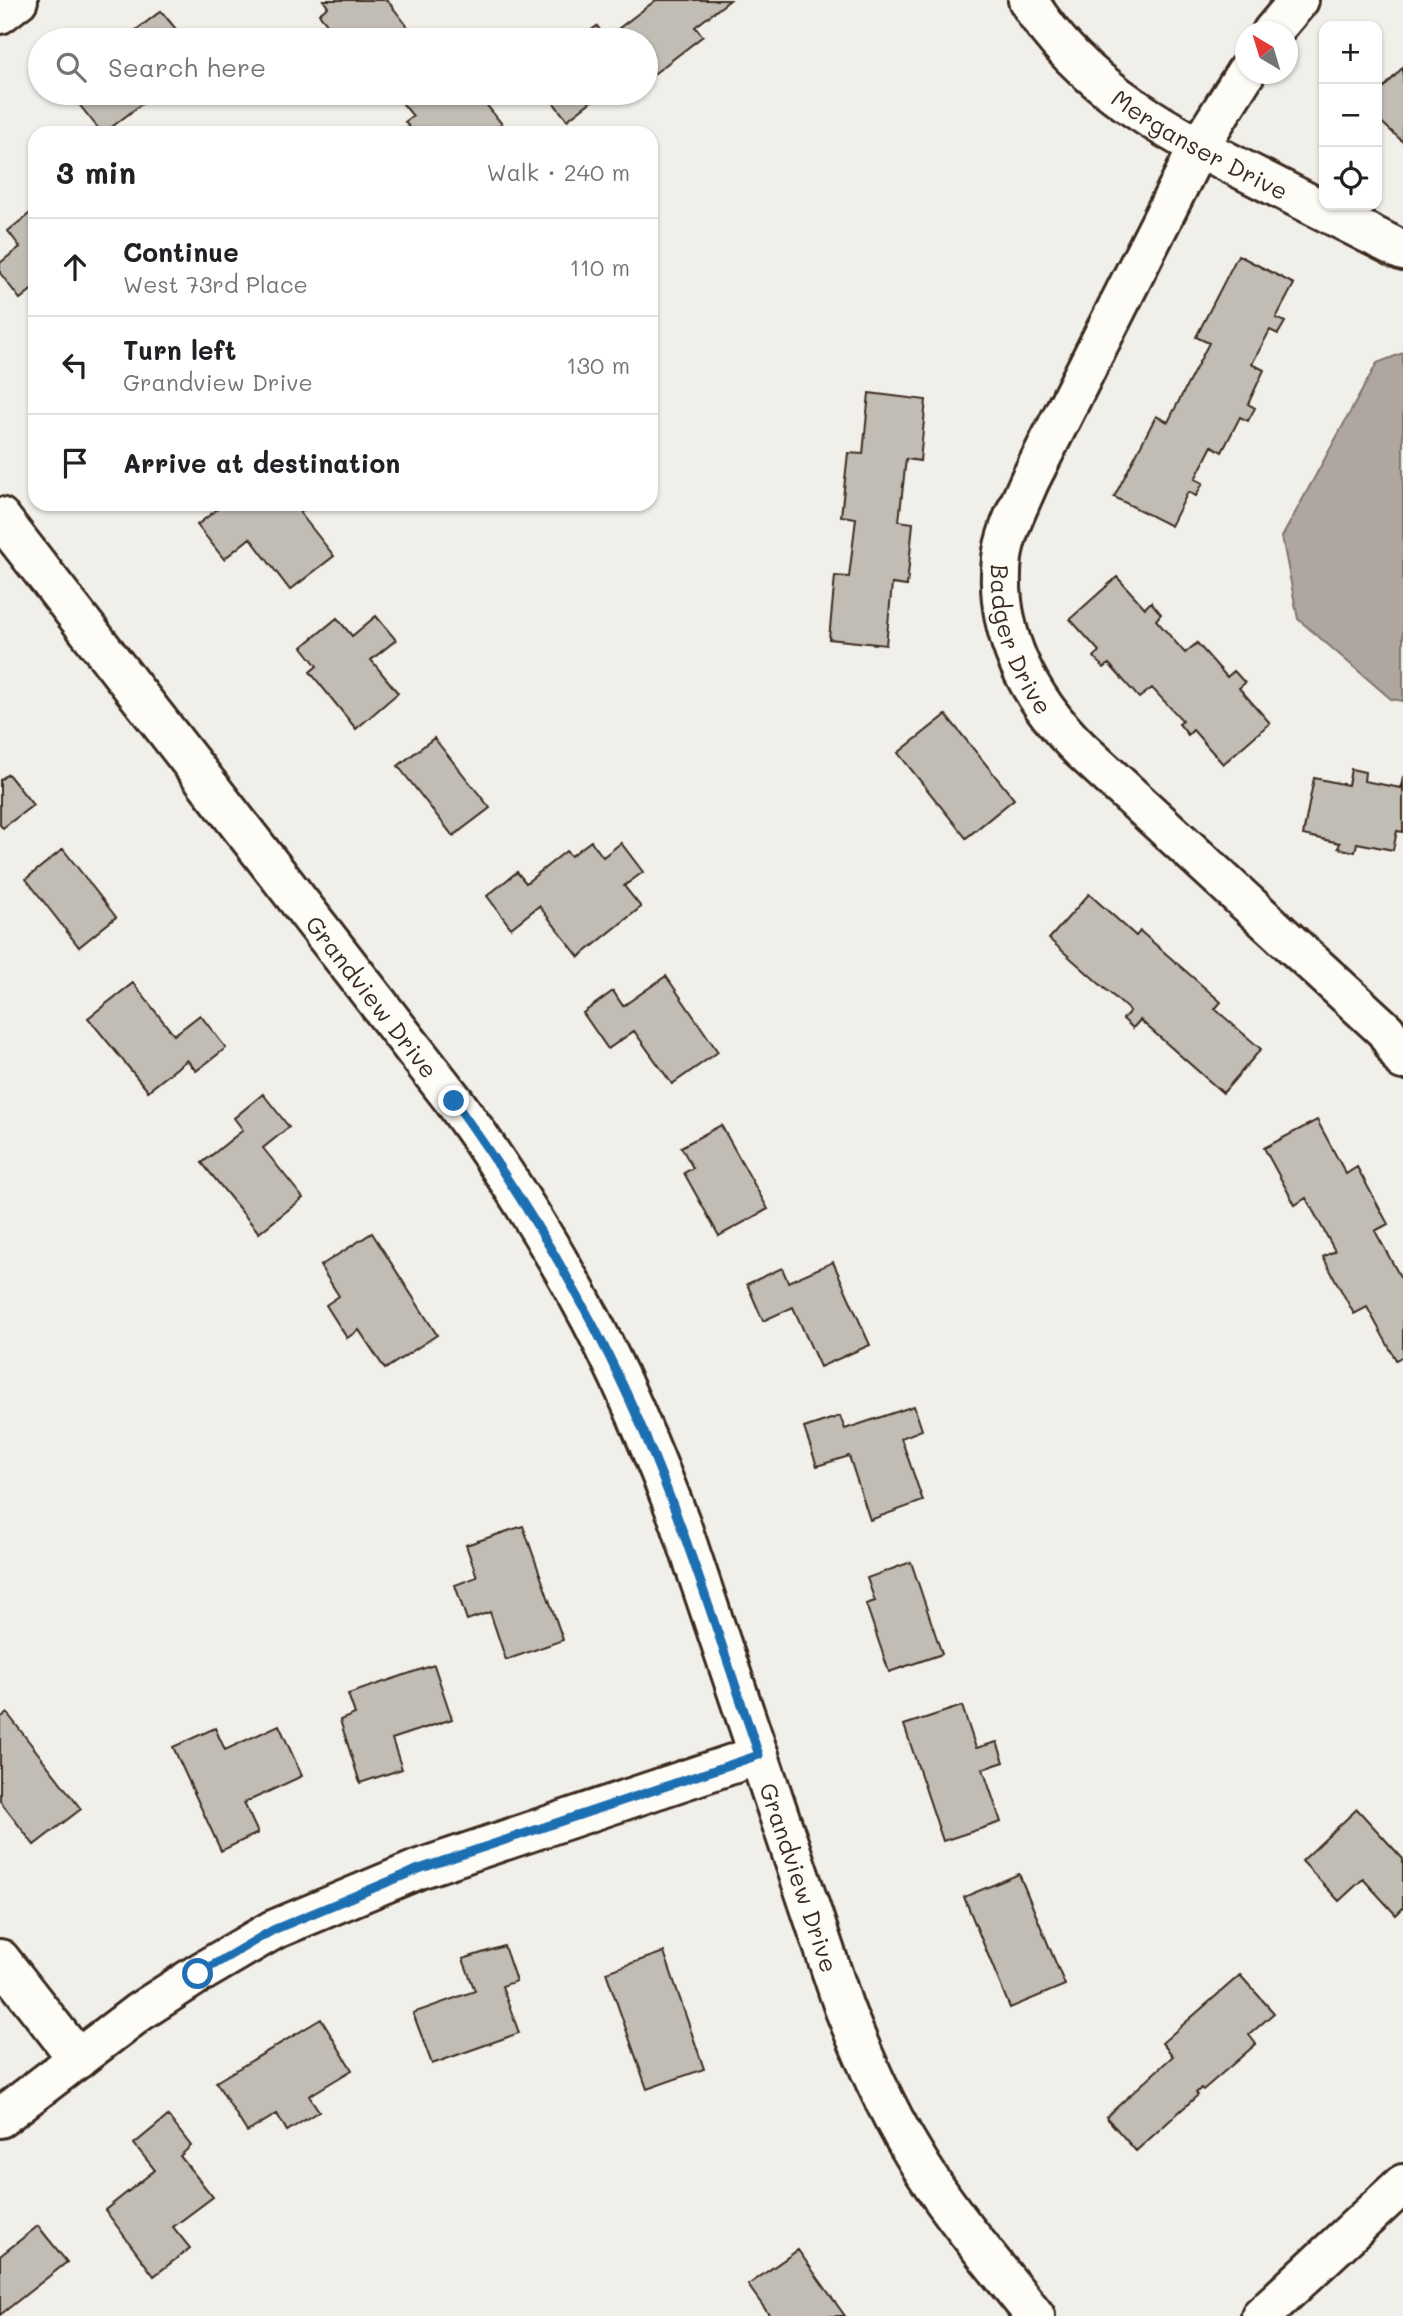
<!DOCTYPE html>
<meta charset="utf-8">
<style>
body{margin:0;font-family:Mali,sans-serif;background:#f6f6f6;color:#202124}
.controls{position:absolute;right:21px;top:21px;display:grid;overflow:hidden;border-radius:14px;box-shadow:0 2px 5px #0004}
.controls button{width:63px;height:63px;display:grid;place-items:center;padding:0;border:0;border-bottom:2px solid #e0e0e0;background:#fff;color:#202124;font:35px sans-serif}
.compass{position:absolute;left:1235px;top:21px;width:63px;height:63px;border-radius:50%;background:#fff;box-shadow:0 2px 5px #0004;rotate:322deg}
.stop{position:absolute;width:21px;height:21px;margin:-16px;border:5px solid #1f6fb2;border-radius:50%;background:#fff}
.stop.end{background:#1f6fb2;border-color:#fff;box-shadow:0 2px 7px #0008}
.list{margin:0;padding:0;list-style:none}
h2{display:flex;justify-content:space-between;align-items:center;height:91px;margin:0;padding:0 28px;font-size:30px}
h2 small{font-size:23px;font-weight:400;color:#757577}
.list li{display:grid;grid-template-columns:46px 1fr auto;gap:21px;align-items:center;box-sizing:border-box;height:98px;padding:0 28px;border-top:2px solid #e0e0e0}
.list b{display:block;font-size:26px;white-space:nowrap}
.list p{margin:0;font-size:23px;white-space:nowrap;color:#757577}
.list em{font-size:23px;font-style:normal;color:#757577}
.icon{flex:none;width:38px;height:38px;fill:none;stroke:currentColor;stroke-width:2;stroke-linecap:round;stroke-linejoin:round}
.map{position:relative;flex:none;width:1403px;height:2316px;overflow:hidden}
.search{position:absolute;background:#fff;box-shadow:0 2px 5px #0004;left:28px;top:28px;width:630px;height:77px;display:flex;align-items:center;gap:18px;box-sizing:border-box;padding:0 24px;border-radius:38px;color:#757577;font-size:26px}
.panel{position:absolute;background:#fff;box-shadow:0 2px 5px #0004;left:28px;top:126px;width:630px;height:385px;border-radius:21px}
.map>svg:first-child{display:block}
.water{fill:#aea69f;stroke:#80746b;stroke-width:2}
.building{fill:#c1bcb4;stroke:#3b2a1e;stroke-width:2}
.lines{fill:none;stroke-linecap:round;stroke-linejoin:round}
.street-casing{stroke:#3b2a1e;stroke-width:44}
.secondary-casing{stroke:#3b2a1e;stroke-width:44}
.street{stroke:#fdfcf7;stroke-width:38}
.secondary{stroke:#fdfcf7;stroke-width:38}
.route{stroke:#1f6fb2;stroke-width:9}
.labels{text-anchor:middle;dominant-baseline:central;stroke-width:6;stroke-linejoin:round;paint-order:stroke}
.street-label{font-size:24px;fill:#3b2a1e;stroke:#fdfcf7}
</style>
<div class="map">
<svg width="1403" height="2316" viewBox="0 0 1403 2316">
<rect width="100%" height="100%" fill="#f1efea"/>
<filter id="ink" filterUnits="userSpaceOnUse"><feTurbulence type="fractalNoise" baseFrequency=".0143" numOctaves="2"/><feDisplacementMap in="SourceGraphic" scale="14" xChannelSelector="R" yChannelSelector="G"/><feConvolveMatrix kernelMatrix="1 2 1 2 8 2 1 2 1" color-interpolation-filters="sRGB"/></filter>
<g filter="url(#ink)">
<path class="water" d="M1403,353V701L1391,699L1298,619L1282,537L1377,363Z"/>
<path class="building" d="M323,0H387L418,40H340L319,14L328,7Z
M656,0H730L695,27L703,36L646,80V40H578L597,26L606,38Z
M161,11L185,40H123Z
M1403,67V142L1377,118V95Z
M70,93H156L104,133H102Z
M394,93H477L502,124L490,133H428L423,127L414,133L405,122L413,116Z
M546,93H602L567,120Z
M35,209V287L20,299L0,273V263L20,247L8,231Z
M1238,255L1294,284L1276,318L1285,322L1278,334L1270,330L1252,364L1264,370L1248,404L1255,408L1248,421L1240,417L1222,452L1212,446L1195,479L1203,483L1196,496L1188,492L1171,526L1114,497L1156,416L1168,422L1209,343L1196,337Z
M869,393L926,400L920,461L906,459L899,521L913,523L907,586L892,584L886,645L829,639L835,576L849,577L856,518L841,516L848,453L863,454Z
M224,504H312L300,513L334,556L290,590L250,538L224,559L197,525Z
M1117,577L1145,608L1151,602L1161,614L1156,620L1185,653L1197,643L1227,677L1234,671L1245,683L1239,688L1270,723L1223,764L1193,730L1188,735L1179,724L1183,721L1152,688L1139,698L1109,664L1104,668L1094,657L1099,651L1070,619Z
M376,616L396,640L371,660L398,693L356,729L310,672L317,666L302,647L337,618L352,636Z
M946,715L1014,799L966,838L898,753Z
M434,738L490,808L453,836L398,766Z
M1351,769L1365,772L1364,781L1401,788L1403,776V832L1397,831L1393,850L1357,843L1355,852L1338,848L1340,843L1303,835L1314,778L1348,785Z
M8,774L33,805L3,828L0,825V780Z
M591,841L603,857L621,843L643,872L624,886L641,907L579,957L539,906L511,928L487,896L517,872L526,883L566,851L571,856Z
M63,849L116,917L79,947L26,879Z
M1089,894L1136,936L1140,931L1221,1002L1215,1009L1261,1049L1223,1093L1140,1020L1133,1028L1123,1019L1130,1011L1049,939Z
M666,976L718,1052L672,1084L634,1031L608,1049L583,1013L613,991L623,1006Z
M133,983L174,1035L200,1015L226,1048L196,1071L187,1060L148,1091L88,1018Z
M263,1094L289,1127L263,1148L303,1198L259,1233L202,1163L243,1130L234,1118Z
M1317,1120L1346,1174L1357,1167L1388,1224L1375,1231L1403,1282V1356L1396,1360L1367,1307L1354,1314L1323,1257L1335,1251L1306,1198L1295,1205L1264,1148Z
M721,1125L768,1209L719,1236L684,1173L693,1168L681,1147Z
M372,1233L437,1335L385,1369L359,1330L347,1338L326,1305L339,1296L320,1266Z
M833,1262L870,1345L820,1367L793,1307L763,1321L747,1284L782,1268L788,1282Z
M914,1406L922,1430L901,1438L923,1501L870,1520L849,1456L817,1466L804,1428L840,1416L845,1429Z
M523,1526L563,1640L506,1660L490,1612L467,1620L455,1585L477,1577L466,1545Z
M911,1562L942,1654L889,1672L866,1604L875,1601L867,1578Z
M434,1665L452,1719L392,1739L402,1769L360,1783L340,1720L355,1714L348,1694Z
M962,1706L976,1748L997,1742L1004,1762L983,1769L1001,1822L943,1841L904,1725Z
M7,1713L81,1809L34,1845L0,1801V1718Z
M279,1725L302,1776L244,1803L258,1833L221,1851L173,1747L215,1728L225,1750Z
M1357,1809L1403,1859V1908L1396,1915L1363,1879L1339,1901L1302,1861Z
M1019,1874L1065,1985L1010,2008L964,1897Z
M504,1946L516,1981L502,1986L519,2033L432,2064L413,2013L475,1991L463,1959Z
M664,1952L704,2069L647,2089L606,1972Z
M1240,1975L1274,2013L1249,2035L1256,2044L1203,2090L1201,2088L1196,2093L1198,2095L1136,2151L1106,2117L1173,2056L1162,2043Z
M321,2019L352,2070L309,2096L319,2111L287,2131L277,2114L247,2132L216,2082Z
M168,2116L191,2146L180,2156L213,2197L173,2227L190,2248L154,2276L105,2210L155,2170L134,2144Z
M38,2226L67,2262L0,2315V2256Z
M798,2250L845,2316H770L748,2285Z"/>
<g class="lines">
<defs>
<g id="street">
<path id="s1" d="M1028,0C1080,88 1177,137 1265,181C1311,204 1357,228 1403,251"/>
<path d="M0,14L18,0"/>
<path d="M1272,32L1299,0"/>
<path id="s2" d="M1246,72L1198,148L1029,482C1019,506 1005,532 1002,558C994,632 1029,699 1081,750L1386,1031L1403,1060"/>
<path d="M0,1959L78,2059"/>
<path d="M0,2118L139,2012L198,1974L273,1930L419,1869L759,1755"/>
</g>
<g id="secondary">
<path id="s3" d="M0,517L454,1101C499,1163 540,1227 577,1294C618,1367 650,1445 680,1522L844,2008C864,2058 885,2107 913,2153C947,2211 993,2263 1035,2316"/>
<path d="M1261,2316L1403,2184"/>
</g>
</defs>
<use href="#street" class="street-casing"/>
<use href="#secondary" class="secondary-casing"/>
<use href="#street" class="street"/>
<use href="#secondary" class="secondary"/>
</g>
</g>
<g class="lines" filter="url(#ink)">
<path class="route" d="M198,1974L273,1930L419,1869L759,1755C717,1633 680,1509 626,1392C579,1289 520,1193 454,1101"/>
</g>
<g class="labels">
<g class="street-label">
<text stroke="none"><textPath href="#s1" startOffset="228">Merganser Drive</textPath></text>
<text stroke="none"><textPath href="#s2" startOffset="630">Badger Drive</textPath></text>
<text stroke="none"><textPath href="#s3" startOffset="607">Grandview Drive</textPath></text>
<text stroke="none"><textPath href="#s3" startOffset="1594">Grandview Drive</textPath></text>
</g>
</g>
</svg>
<div class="controls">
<button>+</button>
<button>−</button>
<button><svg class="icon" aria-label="locate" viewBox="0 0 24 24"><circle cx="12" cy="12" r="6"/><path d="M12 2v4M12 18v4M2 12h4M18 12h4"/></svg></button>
</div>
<svg class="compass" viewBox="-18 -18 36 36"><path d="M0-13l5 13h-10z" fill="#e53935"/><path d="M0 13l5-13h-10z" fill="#757577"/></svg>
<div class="stop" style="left:198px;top:1974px"></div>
<div class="stop end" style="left:454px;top:1101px"></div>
<div class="search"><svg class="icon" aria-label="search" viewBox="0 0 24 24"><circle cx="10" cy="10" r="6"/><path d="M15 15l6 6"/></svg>Search here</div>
<section class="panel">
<h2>3 min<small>Walk · 240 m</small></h2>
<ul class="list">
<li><svg class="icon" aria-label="ahead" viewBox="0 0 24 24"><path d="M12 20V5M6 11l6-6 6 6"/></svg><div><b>Continue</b><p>West 73rd Place</p></div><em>110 m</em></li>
<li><svg class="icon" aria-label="left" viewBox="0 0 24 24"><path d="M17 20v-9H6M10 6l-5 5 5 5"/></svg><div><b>Turn left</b><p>Grandview Drive</p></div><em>130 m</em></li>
<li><svg class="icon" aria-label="arrive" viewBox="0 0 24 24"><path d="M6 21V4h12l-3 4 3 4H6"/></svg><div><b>Arrive at destination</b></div></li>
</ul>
</section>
</div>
